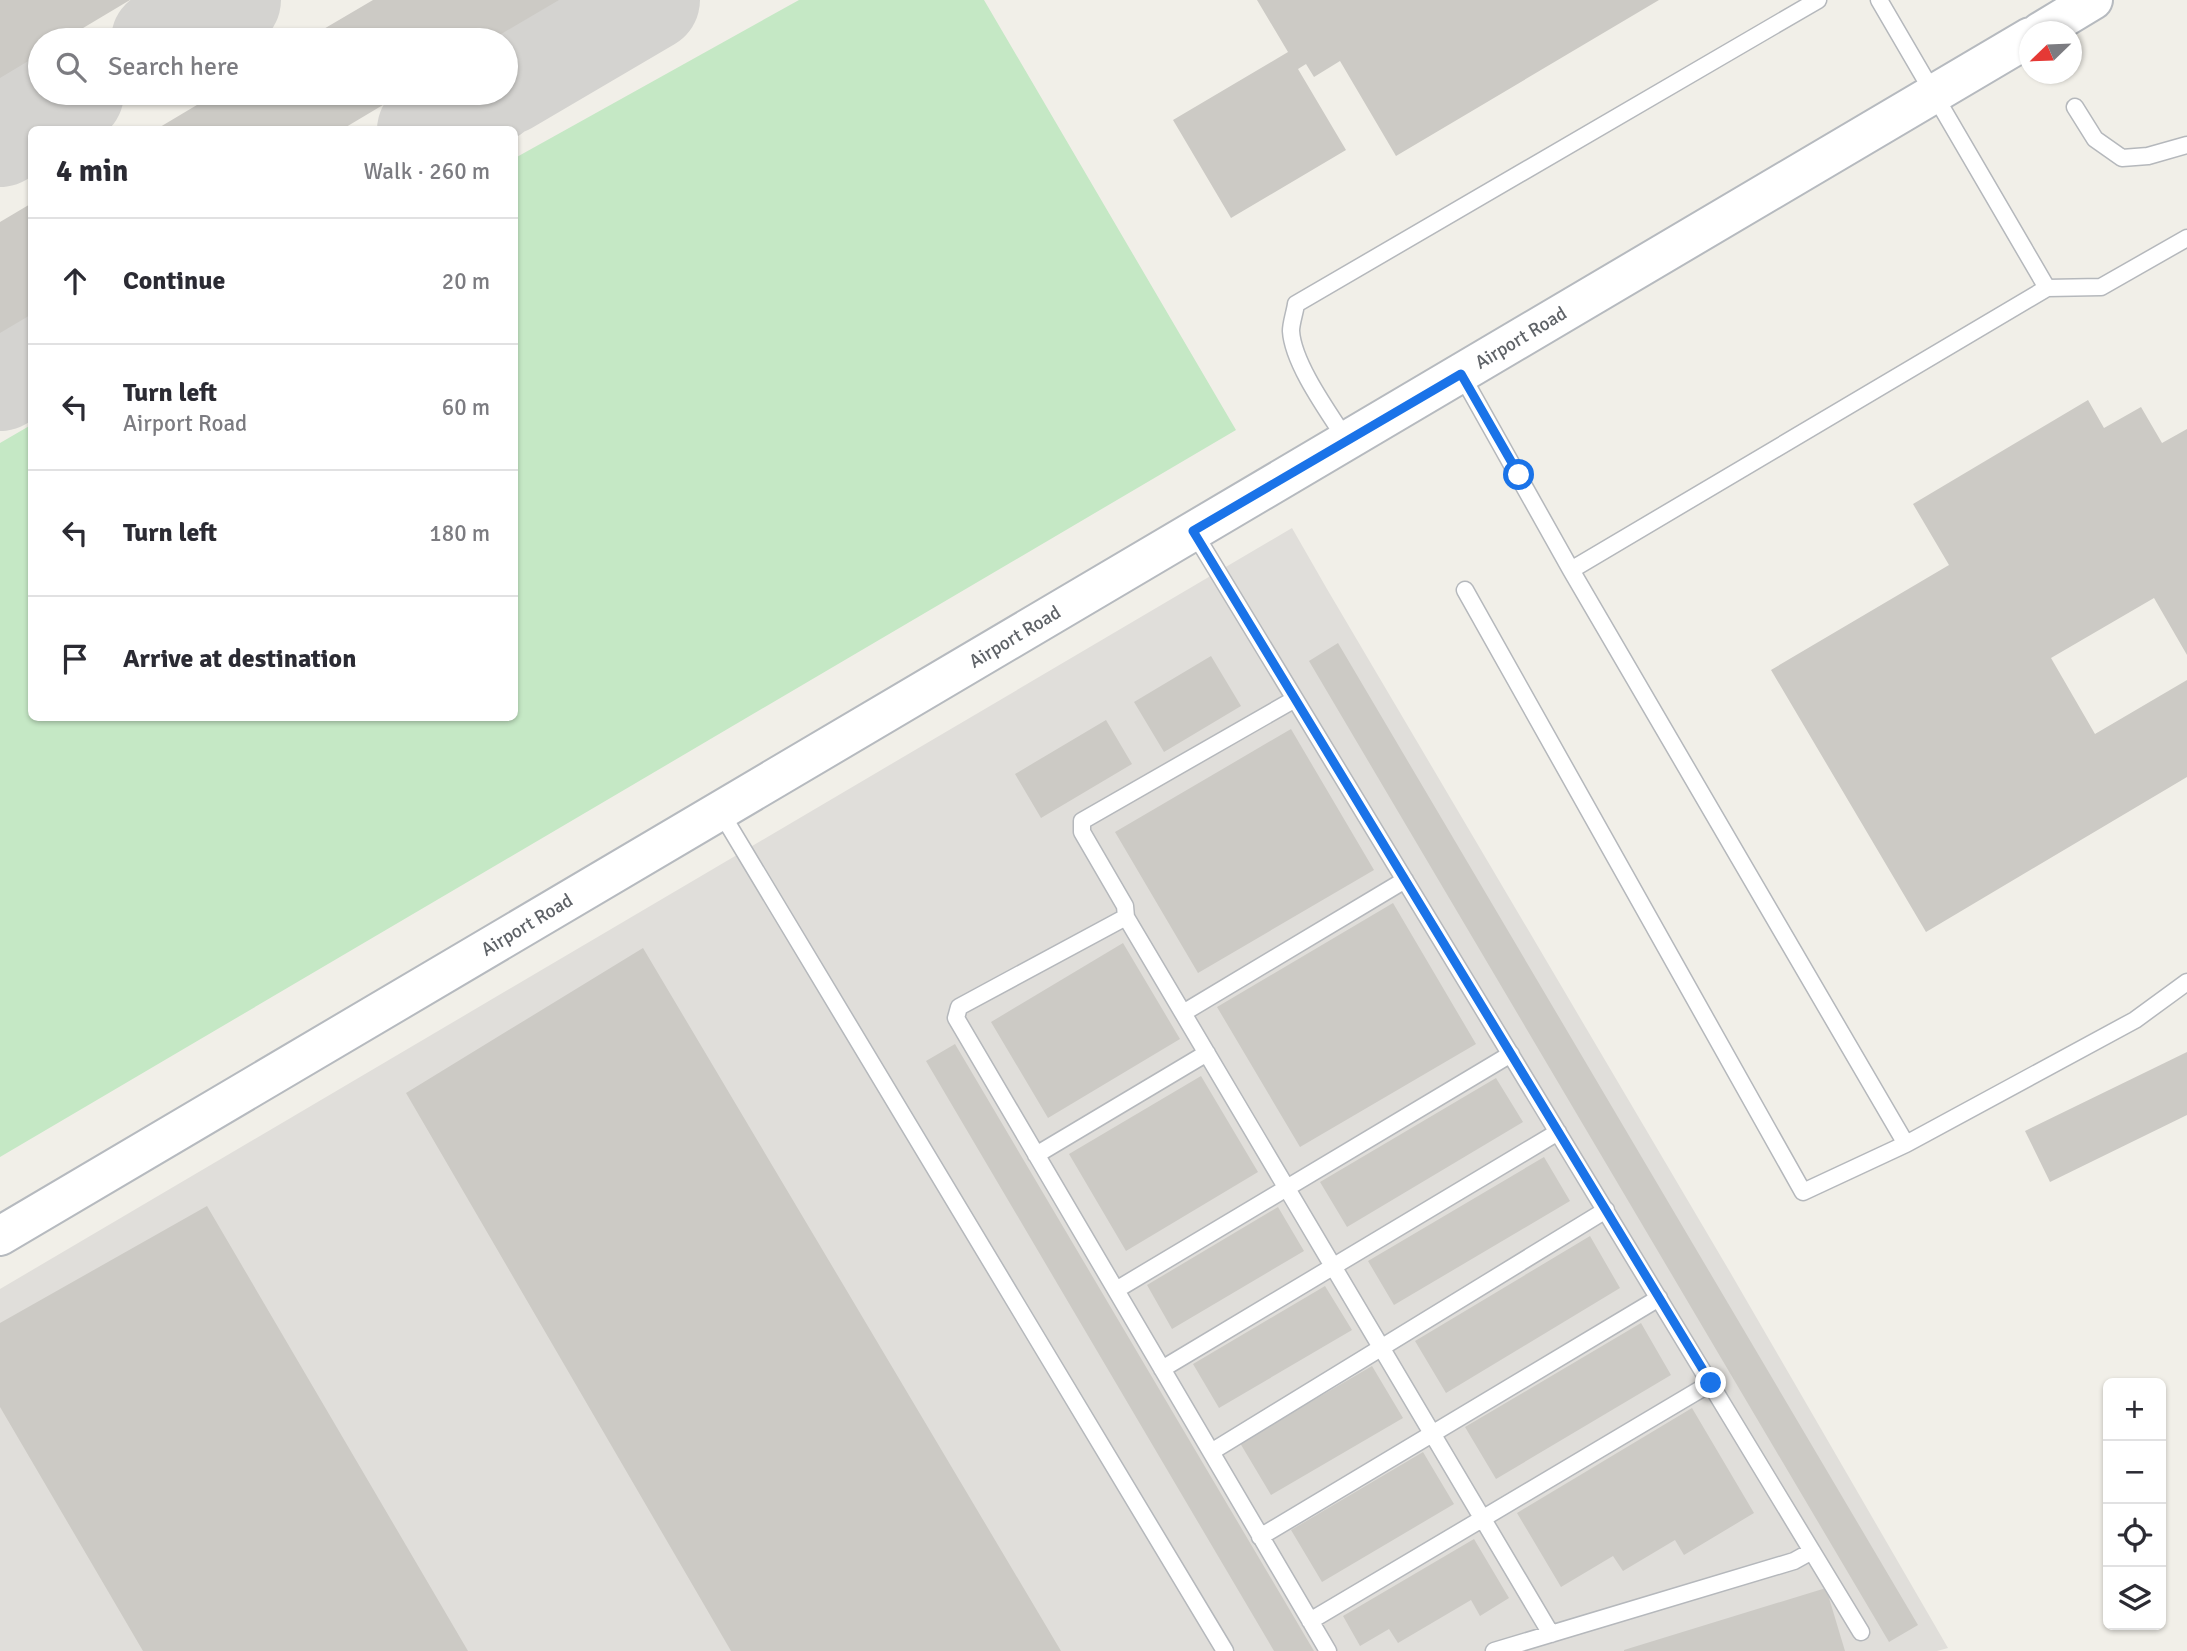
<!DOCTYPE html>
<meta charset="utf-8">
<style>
body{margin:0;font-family:Signika,sans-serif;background:#f2f2f3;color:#2b2b33}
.controls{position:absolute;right:21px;bottom:21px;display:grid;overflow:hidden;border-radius:10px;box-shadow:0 2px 5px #0004}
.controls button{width:63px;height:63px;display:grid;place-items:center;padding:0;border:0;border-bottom:2px solid #e1e1e2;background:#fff;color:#2b2b33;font:35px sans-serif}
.compass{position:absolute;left:2019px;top:21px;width:63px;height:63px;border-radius:50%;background:#fff;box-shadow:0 2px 5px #0004;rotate:247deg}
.stop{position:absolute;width:21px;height:21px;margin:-16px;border:5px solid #1a73e8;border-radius:50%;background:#fff}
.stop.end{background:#1a73e8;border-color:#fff;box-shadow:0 2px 7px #0008}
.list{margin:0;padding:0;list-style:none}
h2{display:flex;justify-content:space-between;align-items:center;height:91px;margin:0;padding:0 28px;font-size:30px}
h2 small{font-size:23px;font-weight:400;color:#7c7c81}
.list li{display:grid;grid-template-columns:46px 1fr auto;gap:21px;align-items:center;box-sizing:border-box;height:126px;padding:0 28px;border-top:2px solid #e1e1e2}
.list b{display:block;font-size:26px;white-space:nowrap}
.list p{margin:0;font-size:23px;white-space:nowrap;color:#7c7c81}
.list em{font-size:23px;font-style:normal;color:#7c7c81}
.icon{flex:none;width:38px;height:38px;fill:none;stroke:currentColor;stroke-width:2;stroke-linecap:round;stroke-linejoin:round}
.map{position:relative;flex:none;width:2187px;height:1651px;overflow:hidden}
.search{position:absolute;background:#fff;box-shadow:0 2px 5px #0004;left:28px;top:28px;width:490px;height:77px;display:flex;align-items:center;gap:18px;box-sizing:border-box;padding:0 24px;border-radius:38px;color:#7c7c81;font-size:26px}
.panel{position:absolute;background:#fff;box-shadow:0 2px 5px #0004;left:28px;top:126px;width:490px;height:595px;border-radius:10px}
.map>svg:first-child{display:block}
.industrial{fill:#e0deda}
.green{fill:#c5e8c5}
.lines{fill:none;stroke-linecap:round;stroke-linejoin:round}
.taxiway{stroke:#d4d3d0;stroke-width:102}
.building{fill:#cccac5}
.lane-casing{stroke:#b5b8bc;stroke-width:19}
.secondary-casing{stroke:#b6babf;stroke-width:42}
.lane{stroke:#fff;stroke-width:16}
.secondary{stroke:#fff;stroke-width:38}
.route{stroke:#1a73e8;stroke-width:9}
.labels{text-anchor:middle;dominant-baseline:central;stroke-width:5;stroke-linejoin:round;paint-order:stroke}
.street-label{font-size:19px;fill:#5f6368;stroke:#fff}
</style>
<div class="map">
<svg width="2187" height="1651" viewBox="0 0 2187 1651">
<rect width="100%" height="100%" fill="#f1efe8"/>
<path class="industrial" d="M1292,528L1327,589L1730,1272L1948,1648L1937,1651H0V1289Z"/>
<path class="green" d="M799,0H984L1236,430L0,1157V443L31,425L32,718H514L515,158Z"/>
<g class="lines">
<path class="taxiway" d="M162,40L230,0
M506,84L649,0
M428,130L491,93
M0,136L73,93
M0,380L32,362"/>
</g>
<path class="building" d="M0,0H130L63,40H40V54L0,78Z
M373,0H559L491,40H305Z
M1257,0H1659L1396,156L1340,61L1314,77L1306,64L1298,69L1346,150L1231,218L1173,120L1288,52Z
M217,93H403L341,130H155Z
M32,203V314L0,333V222Z
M2088,400L2104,428L2141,407L2162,443L2187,429V655L2154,598L2051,658L2095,734L2187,680V777L1926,932L1771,670L1949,565L1913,504Z
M1338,643L1918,1625L1889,1642L1309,661Z
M1211,656L1241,706L1164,752L1134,702Z
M1106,720L1132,764L1041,818L1015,774Z
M1291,729L1374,870L1198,973L1115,832Z
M1393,903L1476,1044L1300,1147L1217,1007Z
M1123,943L1180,1039L1048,1118L991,1022Z
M643,948L1061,1651H731L406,1093Z
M955,1044L1314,1651H1274L926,1061Z
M2187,1052V1115L2050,1182L2025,1131Z
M1201,1076L1258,1172L1126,1251L1069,1154Z
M1496,1078L1523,1122L1347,1227L1320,1182Z
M1544,1157L1570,1201L1394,1305L1368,1261Z
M207,1206L468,1651H143L0,1407V1323Z
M1278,1207L1304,1251L1172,1329L1147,1285Z
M1590,1236L1620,1288L1446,1393L1415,1341Z
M1325,1286L1352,1330L1219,1408L1193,1364Z
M1641,1323L1671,1375L1496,1479L1465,1427Z
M1372,1366L1403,1418L1271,1495L1240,1443Z
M1692,1408L1754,1513L1684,1555L1675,1540L1623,1571L1613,1556L1561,1587L1517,1513Z
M1423,1452L1454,1504L1322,1582L1291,1530Z
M1474,1539L1509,1598L1480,1616L1471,1600L1398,1643L1389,1629L1360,1646L1343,1616Z
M1826,1588L1845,1651H1624V1650Z"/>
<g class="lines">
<defs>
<path id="lane" d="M1879,0L2047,288L2101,287L2187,238
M2075,107L2095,139L2122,158L2148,156L2187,145
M1461,374L1571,570L1906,1144L2135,1020L2187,982
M1347,441C1329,413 1293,364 1291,331C1291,323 1295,312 1296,304L1818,0
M1193,531L1861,1632
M1571,570L2047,288
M1465,590L1803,1192L1906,1144
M1295,699L1082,821V832L1125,906L1126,917L959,1007L956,1018L1328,1651
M720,811L1225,1651
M1126,917L1551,1634
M1183,1013L1405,880
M1036,1155L1207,1053
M1116,1290L1511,1054
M1162,1369L1558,1132
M1211,1452L1606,1210
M1260,1537L1659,1298
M1310,1621L1711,1383
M1494,1651L1794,1561L1812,1551"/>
<path id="secondary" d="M2040,32L2093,0
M0,1236L2030,37"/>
</defs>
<use href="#lane" class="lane-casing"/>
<use href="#secondary" class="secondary-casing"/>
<use href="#lane" class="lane"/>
<use href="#secondary" class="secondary"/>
</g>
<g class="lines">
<path class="route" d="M1519,475L1461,374L1193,531L1711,1383"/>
</g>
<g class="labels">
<g class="street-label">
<text transform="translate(1521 338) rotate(-31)">Airport Road</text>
<text transform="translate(1015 637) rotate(-31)">Airport Road</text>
<text transform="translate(527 925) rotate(-31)">Airport Road</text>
</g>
</g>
</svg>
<div class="controls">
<button>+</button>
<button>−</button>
<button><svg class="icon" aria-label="locate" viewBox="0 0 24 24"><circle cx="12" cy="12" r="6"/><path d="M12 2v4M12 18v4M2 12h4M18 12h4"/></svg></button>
<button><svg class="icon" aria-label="layers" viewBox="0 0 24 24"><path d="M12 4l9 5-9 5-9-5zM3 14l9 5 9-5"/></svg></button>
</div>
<svg class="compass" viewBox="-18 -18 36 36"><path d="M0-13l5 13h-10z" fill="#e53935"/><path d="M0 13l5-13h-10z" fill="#7c7c81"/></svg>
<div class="stop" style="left:1519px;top:475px"></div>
<div class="stop end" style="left:1711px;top:1383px"></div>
<div class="search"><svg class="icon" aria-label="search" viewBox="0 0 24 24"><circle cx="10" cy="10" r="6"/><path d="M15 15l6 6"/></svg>Search here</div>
<section class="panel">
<h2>4 min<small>Walk · 260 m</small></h2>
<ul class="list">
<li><svg class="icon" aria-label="ahead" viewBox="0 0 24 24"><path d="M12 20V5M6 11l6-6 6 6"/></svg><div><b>Continue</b></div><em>20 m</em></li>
<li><svg class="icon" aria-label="left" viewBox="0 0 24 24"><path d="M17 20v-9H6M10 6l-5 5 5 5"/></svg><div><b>Turn left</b><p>Airport Road</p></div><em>60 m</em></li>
<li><svg class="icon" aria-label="left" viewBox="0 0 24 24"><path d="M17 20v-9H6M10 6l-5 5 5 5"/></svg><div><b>Turn left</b></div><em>180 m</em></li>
<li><svg class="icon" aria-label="arrive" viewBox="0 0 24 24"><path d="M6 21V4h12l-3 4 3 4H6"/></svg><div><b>Arrive at destination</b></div></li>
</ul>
</section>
</div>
